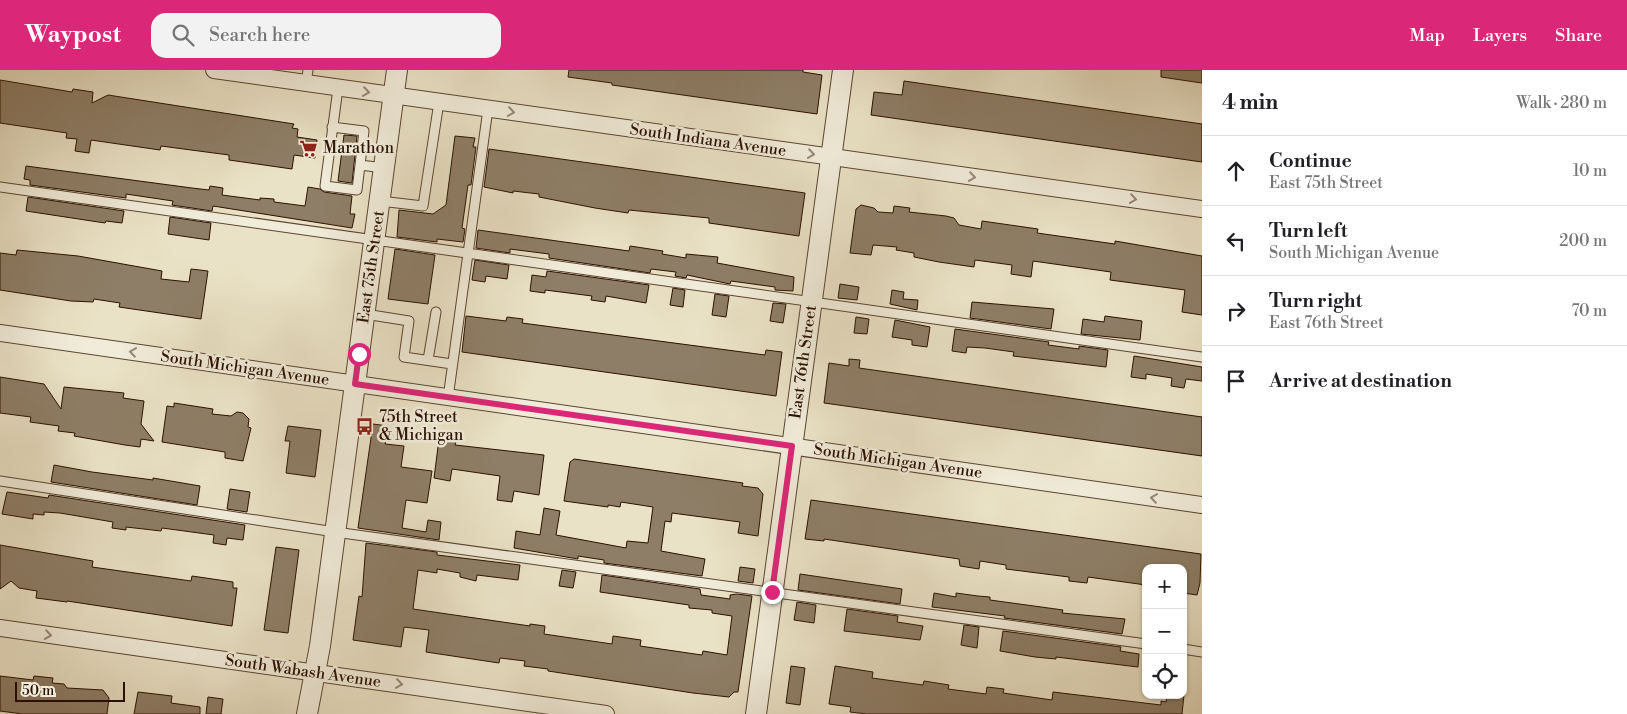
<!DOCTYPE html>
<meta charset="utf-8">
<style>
body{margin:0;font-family:"Libre Bodoni",serif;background:#f2f2f2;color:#202124}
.controls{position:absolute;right:15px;bottom:15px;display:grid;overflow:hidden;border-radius:10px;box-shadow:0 1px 4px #0004}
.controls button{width:45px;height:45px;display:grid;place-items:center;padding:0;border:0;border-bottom:1px solid #e0e0e0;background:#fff;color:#202124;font:25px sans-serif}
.scale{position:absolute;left:15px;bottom:12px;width:110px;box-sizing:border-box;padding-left:5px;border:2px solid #2a1101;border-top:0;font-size:14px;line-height:18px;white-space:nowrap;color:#2a1101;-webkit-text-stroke:4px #f1ecda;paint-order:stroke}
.stop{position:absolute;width:15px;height:15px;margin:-11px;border:4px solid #db2777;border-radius:50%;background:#fff}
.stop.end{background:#db2777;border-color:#fff;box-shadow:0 1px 5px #0008}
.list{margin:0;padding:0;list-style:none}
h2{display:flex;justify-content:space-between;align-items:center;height:65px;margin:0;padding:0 20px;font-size:21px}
h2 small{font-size:16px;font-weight:400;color:#757577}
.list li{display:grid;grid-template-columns:32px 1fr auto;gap:15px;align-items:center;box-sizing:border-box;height:70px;padding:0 20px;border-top:1px solid #e0e0e0}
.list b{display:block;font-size:19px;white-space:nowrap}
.list p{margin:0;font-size:16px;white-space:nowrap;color:#757577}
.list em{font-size:16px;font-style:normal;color:#757577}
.icon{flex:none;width:28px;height:28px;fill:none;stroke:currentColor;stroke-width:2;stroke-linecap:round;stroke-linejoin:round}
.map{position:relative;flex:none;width:1202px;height:644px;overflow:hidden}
header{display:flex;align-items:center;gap:30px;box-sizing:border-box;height:70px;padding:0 25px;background:#db2777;color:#fff}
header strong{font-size:24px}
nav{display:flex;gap:28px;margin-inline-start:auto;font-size:18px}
.search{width:350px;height:45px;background:#f2f2f2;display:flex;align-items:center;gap:12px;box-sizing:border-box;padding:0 18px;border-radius:15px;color:#757577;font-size:19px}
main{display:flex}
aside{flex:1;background:#fff}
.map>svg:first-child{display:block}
.building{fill:#8e7e67;stroke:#2a1101}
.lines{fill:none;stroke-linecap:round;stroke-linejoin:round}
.service-casing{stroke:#5a4532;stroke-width:11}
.minor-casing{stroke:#5a4532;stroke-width:18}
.tertiary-casing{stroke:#5a4532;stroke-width:22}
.service{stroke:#f1ecda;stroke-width:9}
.minor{stroke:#f1ecda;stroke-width:16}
.tertiary{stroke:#f1ecda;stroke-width:20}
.oneway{stroke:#978978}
.route{stroke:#db2777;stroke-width:6}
.labels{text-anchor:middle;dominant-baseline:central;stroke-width:5;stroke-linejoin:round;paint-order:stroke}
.street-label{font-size:16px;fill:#2a1101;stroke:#f1ecda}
.poi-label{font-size:16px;fill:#2a1101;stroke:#f1ecda;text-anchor:start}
</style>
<header>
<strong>Waypost</strong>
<div class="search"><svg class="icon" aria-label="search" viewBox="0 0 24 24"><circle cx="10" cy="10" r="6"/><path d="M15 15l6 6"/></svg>Search here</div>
<nav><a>Map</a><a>Layers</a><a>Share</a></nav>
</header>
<main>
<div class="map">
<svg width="1202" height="644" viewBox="0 0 1202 644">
<rect width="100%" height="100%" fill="#eae2c6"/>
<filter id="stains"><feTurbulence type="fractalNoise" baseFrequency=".004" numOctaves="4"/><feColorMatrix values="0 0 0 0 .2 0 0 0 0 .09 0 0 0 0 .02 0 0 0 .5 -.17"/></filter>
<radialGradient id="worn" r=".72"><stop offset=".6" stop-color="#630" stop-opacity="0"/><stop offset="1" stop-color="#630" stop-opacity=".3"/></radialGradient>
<path class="building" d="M569,0H803V2L822,5L817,44L612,15V13L568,7Z
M1161,0H1202V13L1161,7Z
M0,10L72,22L73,19L93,22L92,33L108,25L294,54L292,58L298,59L297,67L317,70L315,88L294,85L292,99L229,90V85L161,76L160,80L91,70L89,83L75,81L77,69L66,68L67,63L0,53Z
M904,11L1202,54V92L871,45L874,22L902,25Z
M344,65L357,66L352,113L338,111Z
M455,66L475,68L473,77H476L471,115H468L462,158L465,159L463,172L437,169V172L397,167L399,140L433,144L446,135Z
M489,79L805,123L799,166L709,153V148L629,140L628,143L595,138L539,127V124L513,121V123L484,117Z
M26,96L192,118L209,120L210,116L223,118L222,125L260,130V128L274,129V132L305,136L308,117L320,119L324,122L352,126L350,144H355L352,158L213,136L212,141L172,135L173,131L126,124V128L30,115V110L24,109Z
M28,127L124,141L122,153L106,151L105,153L26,141Z
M861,135L874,138L878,142L893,143L894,136L910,138L909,142L946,146L954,148L959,155L981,159L982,151L1038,159L1037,163L1115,174V171L1202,186V245L1182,242L1185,220L1110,210L1111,202L1033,191L1031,207L1011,204L1012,195L975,190L974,197L939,192L914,187V183L896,180L897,177L873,175L871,185L850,183L856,139Z
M170,147L211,153L209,170L168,164Z
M478,160L629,181L630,176L663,181L662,184L686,188V184L718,187L717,193L794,207L793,221L775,220V217L731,211L730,214L687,205L686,208L675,206L676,202L651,199L650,203L549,188V184L510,179V183L476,178Z
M395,179L435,185L428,234L388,229Z
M17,180L78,186L162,201L161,209L189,212L191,199L208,201L201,249L119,237L120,233L94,229L93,232L71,231L0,220V183L16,185Z
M475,190L509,195L507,209L486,206L485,212L472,210Z
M547,201L649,215L646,233L606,226L605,232L591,230L592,226L545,220V223L530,221L532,205L546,207Z
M840,214L859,217L857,230L838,228Z
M673,218L685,220L683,237L670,235Z
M892,220L904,222L903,229L918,230L917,240L890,234Z
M715,224L729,226L726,247L712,245Z
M972,232L1054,239L1051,259L970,248Z
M773,233L786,234L783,253L770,251Z
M466,246L506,251L507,247L523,249L522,253L765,285L766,280L782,282L776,326L462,282Z
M1105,246L1142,251L1140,270L1081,264L1083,249L1104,252Z
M856,247L869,249L867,264L854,263Z
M895,250L930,257L927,277L912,275V270L892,267Z
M955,259L1049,272L1048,275L1079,279V276L1108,280L1106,297L1013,286L1014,282L985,278L967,277L966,283L952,281Z
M1134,286L1202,297V311L1186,309L1184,318L1171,316L1172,308L1146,304V309L1131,307Z
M849,289L860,290L859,298L1202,347V386L824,333L829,293L849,296Z
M0,307L44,314L61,339L64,317L124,323L123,328L144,331L141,354L154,371L141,369L140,377L125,375L74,366L75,363L58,361L59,356L30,352L31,347L0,343Z
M174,333L213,339L212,344L231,346L237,342L243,343L249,349L248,357L251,358L243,391L225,388V382L162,372L167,336L174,337Z
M373,354L388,356L385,374L404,376L401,397L432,401L427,433L406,430L402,458L426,462L428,450L441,452L439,470L358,458Z
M288,356L321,360L315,407L286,403L290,371H285Z
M439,369L456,372L455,375L544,385L539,425L514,421L512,432L497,430L500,406L452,399L450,411L434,408Z
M574,389L743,413L742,416L758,418L763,424L758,466L738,463L740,452L672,443L671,452L665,451L661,481L705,489L702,506L604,493V490L578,486V489L514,478L516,461L540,465L544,438L560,441L556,465L626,478L627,471L648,473L653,437L621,432L620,437L608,435V437L564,431L570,392Z
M54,395L92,402L153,410V408L200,416L197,435L51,412Z
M230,419L250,422L247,442L227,439Z
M7,422L48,428L49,425L245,455L243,470L227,468L226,475L213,473L214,465L162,458L161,461L126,457V460L112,458L113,452L60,443L44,442V445L33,444V449L2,444Z
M811,430L1201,484L1200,513L1197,525L1183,523V498H1146V515L1088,507L1087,513L1069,511V507L1006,499V495L980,491L979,499L960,496L959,489L824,469V471L805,469Z
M366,473L437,482V485L520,495L518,510L477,505L476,511L460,507V503L437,499V503L418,500L413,539L530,556V554L545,556L544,564L612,574L613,566L641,570L640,576L702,585L703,581L727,585L732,546L712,543V540L689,538V535L600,522L602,505L700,519L701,525L730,529V525L737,524L752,526L738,622H734L729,627L693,623L548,601V599L524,596L525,591L500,588L499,593L426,582L429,560L404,557L401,577L353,570L359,526L362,527Z
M0,475L93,491L92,497L191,511L192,506L233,512V518H237L232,556L67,531V532L36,528L37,521L19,518L11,511L0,519Z
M276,477L299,480L288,563L264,560Z
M740,497L755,499L753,513L738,511Z
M562,500L576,502L573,518L559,516Z
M800,504L902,519L900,534L798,520Z
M934,523L956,527V523L978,526L990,527V530L1063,540L1062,543L1125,549L1122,564L1004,548L1005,546L932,537Z
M797,532L816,535L814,553L794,550Z
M847,539L898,546L897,552L923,556L920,570L844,561Z
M964,555L979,557L977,578L961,575Z
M1003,561L1121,577L1120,581L1139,584L1138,597L1056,587V589L1035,587L1000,581Z
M791,596L805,598L800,635L786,633Z
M835,596L873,602L872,608L923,615L924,611L949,615L948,619L986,624L987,617L1004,619L1003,623L1052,630L1053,622L1161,635V631L1166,632L1167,625H1184L1182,644H867L850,642L851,637L829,634Z
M0,606L33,610L34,606L53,608L52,613L64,614L67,618L103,620L109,628L107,644H23L0,641Z
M138,622L172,626L171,633L200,637V644H134Z
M208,627L223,629L221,644H206Z"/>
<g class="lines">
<defs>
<path id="service" d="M306,13L308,0
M338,18L325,116L357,120L360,95L384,98
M332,57L364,61L360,95
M0,117L1202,287
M380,131L423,136L439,32
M365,244L409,251L404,287L452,294
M428,290L436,242
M448,328L488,39
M0,411L335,462L1146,574
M1183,579L1202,582"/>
<path id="minor" d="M214,0L1202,139
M0,263L1202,435
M0,558L606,644"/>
<path id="tertiary" d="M307,644L320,576L397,0
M756,644L843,0"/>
</defs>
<use href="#service" class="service-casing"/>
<use href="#minor" class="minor-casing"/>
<use href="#tertiary" class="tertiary-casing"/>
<use href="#service" class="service"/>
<use href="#minor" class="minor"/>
<use href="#tertiary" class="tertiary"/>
</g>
<defs><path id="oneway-chevron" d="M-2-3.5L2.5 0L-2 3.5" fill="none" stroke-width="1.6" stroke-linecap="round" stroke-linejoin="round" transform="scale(1.25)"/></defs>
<g class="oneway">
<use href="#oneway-chevron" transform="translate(366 22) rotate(8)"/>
<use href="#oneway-chevron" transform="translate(511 42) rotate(8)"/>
<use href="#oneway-chevron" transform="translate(811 84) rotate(8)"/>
<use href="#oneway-chevron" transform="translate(972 107) rotate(8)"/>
<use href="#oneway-chevron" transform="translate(1133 129) rotate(8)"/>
<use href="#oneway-chevron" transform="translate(133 282) rotate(-172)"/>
<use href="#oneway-chevron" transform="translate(1154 428) rotate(-172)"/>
<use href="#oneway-chevron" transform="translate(48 565) rotate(8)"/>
<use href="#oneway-chevron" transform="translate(399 614) rotate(8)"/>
</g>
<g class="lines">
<path class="route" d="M359,284L355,314L792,376L772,522"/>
</g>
<defs>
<symbol id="supermarket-bare" viewBox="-9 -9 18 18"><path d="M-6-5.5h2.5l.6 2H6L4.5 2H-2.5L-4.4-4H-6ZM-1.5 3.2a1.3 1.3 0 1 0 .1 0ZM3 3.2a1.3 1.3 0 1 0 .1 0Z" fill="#8f2418" stroke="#f1ecda" stroke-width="2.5" paint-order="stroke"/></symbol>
<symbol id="bus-bare" viewBox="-9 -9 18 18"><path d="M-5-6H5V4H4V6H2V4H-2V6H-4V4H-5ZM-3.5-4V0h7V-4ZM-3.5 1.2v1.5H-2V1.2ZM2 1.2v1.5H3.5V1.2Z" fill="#8f2418" stroke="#f1ecda" stroke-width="2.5" paint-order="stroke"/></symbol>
</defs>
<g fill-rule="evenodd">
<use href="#supermarket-bare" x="296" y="66" width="25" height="25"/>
<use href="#bus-bare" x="352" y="344" width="25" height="25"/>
</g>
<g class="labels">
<g class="street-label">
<text transform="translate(708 70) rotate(8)">South Indiana Avenue</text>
<text transform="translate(371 197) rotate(-82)">East 75th Street</text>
<text transform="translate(803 292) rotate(-82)">East 76th Street</text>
<text transform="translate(245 298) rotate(8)">South Michigan Avenue</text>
<text transform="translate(898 391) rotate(8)">South Michigan Avenue</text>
<text transform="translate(303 601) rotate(8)">South Wabash Avenue</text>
</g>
<g class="poi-label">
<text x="323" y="78">Marathon</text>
<text x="379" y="347">75th Street<tspan x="379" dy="18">&amp; Michigan</tspan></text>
</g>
</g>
<rect width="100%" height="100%" filter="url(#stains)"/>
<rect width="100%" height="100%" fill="url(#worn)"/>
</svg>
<div class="controls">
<button>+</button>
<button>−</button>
<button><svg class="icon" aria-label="locate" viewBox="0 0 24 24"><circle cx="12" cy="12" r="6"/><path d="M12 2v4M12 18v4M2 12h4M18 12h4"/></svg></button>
</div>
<div class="scale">50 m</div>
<div class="stop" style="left:359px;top:284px"></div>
<div class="stop end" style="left:772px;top:522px"></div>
</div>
<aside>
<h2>4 min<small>Walk · 280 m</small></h2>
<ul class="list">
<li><svg class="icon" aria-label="ahead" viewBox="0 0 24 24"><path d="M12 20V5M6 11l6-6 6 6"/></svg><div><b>Continue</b><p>East 75th Street</p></div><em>10 m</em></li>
<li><svg class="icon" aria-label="left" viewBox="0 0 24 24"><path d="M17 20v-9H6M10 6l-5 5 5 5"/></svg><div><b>Turn left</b><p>South Michigan Avenue</p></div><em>200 m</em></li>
<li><svg class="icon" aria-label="right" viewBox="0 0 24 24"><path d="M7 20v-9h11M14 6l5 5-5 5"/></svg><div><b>Turn right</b><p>East 76th Street</p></div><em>70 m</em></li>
<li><svg class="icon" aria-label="arrive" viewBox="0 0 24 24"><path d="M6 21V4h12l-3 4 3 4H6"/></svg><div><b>Arrive at destination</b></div></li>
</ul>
</aside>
</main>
